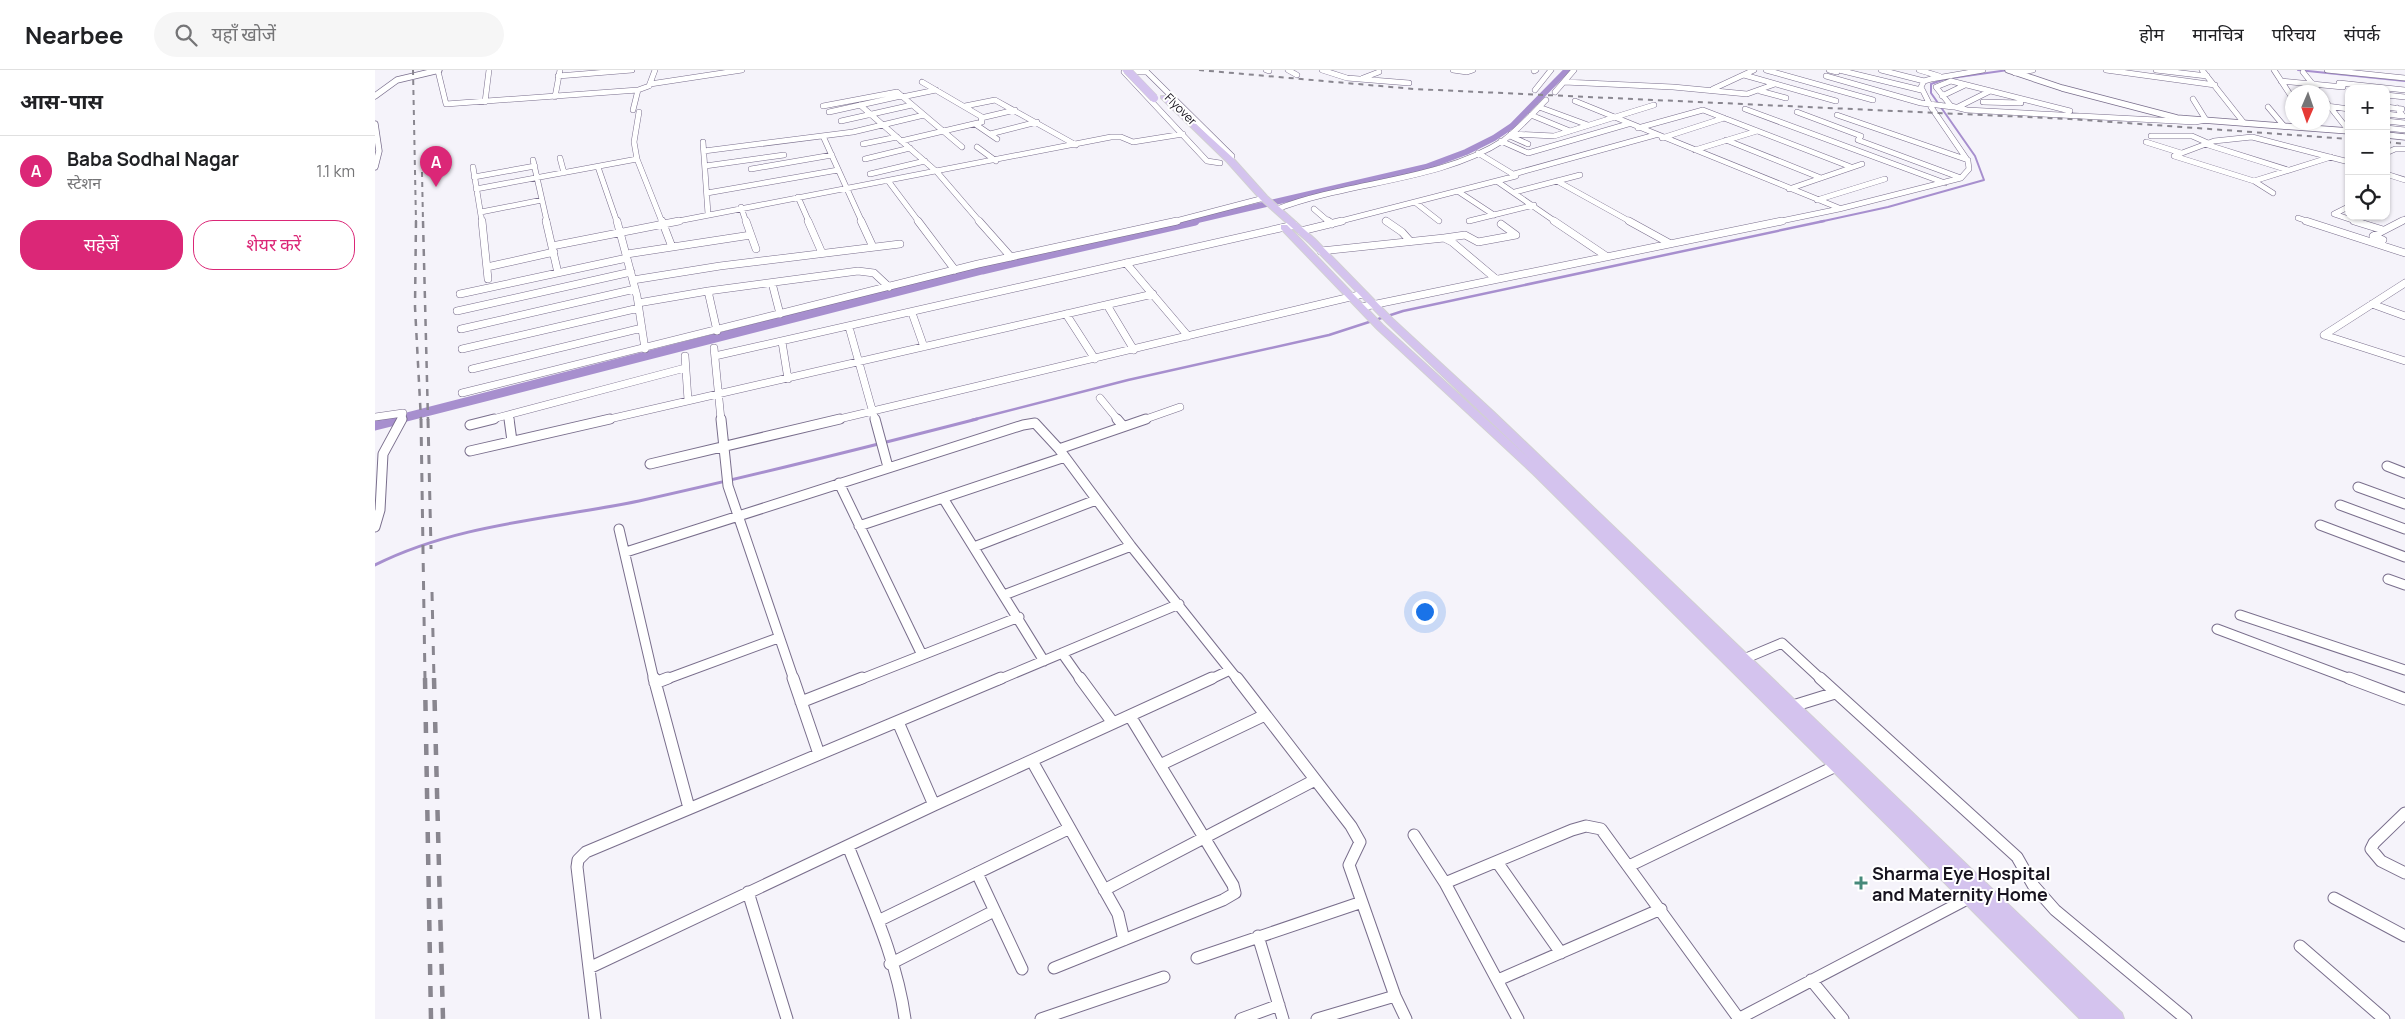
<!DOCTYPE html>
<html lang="hi">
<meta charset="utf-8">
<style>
body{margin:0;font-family:Manrope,"Noto Sans Devanagari",sans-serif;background:#f6f6f6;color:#202124}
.controls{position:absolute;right:15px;top:15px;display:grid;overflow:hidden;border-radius:10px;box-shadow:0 1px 4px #0004}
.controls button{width:45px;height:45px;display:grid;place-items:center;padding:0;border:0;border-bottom:1px solid #e0e0e0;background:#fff;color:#202124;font:25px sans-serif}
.compass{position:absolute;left:1910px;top:15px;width:45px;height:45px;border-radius:50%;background:#fff;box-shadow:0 1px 4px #0004;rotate:182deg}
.you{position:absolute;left:1049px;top:541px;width:18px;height:18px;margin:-12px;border:4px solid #fff;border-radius:50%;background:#1a73e8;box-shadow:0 0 0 8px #1a73e833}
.badge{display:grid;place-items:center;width:32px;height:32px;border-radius:50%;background:#db2777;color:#fff;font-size:16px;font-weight:700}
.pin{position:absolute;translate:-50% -41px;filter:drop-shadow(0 1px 2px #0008)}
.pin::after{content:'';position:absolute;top:26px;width:18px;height:15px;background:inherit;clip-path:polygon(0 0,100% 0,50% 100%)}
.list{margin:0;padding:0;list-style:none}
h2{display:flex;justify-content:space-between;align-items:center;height:65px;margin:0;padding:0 20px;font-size:21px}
h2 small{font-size:16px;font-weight:400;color:#757577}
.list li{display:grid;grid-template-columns:32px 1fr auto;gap:15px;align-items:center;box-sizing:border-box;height:70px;padding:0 20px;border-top:1px solid #e0e0e0}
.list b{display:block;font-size:19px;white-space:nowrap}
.list p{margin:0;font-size:16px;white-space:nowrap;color:#757577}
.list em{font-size:16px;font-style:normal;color:#757577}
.actions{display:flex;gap:10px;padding:15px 20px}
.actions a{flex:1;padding:11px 0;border:1px solid #db2777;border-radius:20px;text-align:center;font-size:18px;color:#db2777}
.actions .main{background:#db2777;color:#fff}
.icon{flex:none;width:28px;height:28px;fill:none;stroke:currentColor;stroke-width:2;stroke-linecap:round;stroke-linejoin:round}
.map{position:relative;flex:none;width:2030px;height:949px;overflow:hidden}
header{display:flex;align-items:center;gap:30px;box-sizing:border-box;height:70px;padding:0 25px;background:#fff;border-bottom:1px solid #e0e0e0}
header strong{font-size:24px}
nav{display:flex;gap:28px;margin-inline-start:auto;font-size:18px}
.search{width:350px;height:45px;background:#f6f6f6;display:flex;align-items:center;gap:12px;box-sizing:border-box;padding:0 18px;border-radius:28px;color:#757577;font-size:19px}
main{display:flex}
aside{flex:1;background:#fff}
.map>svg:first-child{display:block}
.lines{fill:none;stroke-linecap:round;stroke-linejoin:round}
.stream-far2{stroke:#a78fce;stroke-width:2}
.stream-far1{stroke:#a78fce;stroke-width:2.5}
.stream{stroke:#a78fce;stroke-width:3}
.canal-far2{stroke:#a78fce;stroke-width:6}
.canal-far1{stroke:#a78fce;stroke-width:9}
.canal{stroke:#a78fce;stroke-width:11}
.minor-far3-casing{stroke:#796e8c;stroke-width:6}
.minor-far2-casing{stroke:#796e8c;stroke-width:8}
.minor-far1-casing{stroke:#796e8c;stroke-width:11}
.minor-casing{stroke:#796e8c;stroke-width:13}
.tertiary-casing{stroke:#796e8c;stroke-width:7}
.primary-casing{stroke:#d1d0d2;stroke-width:2}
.minor-far3{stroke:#fff;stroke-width:5}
.minor-far2{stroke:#fff;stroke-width:7}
.minor-far1{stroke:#fff;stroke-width:9}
.minor{stroke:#fff;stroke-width:11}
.tertiary{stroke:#fff;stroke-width:5.5}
.primary{fill:#d4c3ee;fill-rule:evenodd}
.rail-far3{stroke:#89868f;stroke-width:2;stroke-dasharray:5 5;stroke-linecap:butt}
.rail-far2{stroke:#89868f;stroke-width:2.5;stroke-dasharray:7 7;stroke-linecap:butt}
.rail-far1{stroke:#89868f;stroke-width:3;stroke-dasharray:9 9;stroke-linecap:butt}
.rail{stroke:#89868f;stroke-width:4.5;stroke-dasharray:11 11;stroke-linecap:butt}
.primary-bridge-casing{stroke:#d1d0d2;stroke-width:9;stroke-linecap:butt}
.primary-bridge{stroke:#d4c3ee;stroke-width:8}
.poi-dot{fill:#46897a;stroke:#fff;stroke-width:2}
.labels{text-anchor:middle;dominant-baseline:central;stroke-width:4;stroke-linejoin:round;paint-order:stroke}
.far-street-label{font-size:12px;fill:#18141f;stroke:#fff}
.near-poi-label{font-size:18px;font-weight:bold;fill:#18141f;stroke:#fff;text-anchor:start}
</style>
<header>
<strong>Nearbee</strong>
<div class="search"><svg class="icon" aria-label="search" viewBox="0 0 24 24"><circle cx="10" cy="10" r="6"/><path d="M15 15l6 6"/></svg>यहाँ खोजें</div>
<nav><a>होम</a><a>मानचित्र</a><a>परिचय</a><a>संपर्क</a></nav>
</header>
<main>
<aside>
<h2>आस-पास<small></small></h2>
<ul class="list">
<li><span class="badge">A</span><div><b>Baba Sodhal Nagar</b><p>स्टेशन</p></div><em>1.1 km</em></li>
</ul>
<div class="actions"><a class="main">सहेजें</a><a>शेयर करें</a></div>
</aside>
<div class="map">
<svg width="2030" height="949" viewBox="0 0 2030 949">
<rect width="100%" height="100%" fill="#f5f3fa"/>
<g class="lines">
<path class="stream-far2" d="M1923,0L2030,11
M1444,152L1513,137L1609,110L1600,86L1556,23V14L1570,9L1633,0"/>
<path class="stream-far1" d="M597,350L753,310L954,265L1028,241L1449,151"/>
<path class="stream" d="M0,495C81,454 176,449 264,431C377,406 489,378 602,349"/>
<path class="canal-far2" d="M814,152L1051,97L1091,82L1119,68L1137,56L1192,0"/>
<path class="canal-far1" d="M20,350L607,200L820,151"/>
<path class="canal" d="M0,355L24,349"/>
<defs>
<path id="minor-far3" d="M891,0L894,1
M913,0L922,5
M947,0L972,8L1034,13
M1078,0L1092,2L1098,0
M1391,0L1498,30
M1454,0L1462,2
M1464,0L1546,20
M1506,0L1549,11
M1544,0L1564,6
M1731,0L1840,15
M1781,0L1832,6
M1827,0L1869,53
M1899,0L1918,29
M1952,0L2030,8
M63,1L71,34L263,20L274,16L280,0
M1159,1L1161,0
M1928,2L1944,22
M1640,3L1658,0
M1369,5L1461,31
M183,6L257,0
M1451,6L1546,33L1578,37
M988,8L1004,2
M1906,11L1968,17
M547,12L607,47
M1189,12L1298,17L1372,24L1400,14
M1964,13L2030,20
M275,14L367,0
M1338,19L1379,0
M1160,20L1176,0
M1385,21L1411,28
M1180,22L1199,0
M2011,25L2030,27
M1567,26L1590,15
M180,27L185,0
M527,27L561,20
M1948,28L1974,61
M1200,31L1464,138
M110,32L114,0
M1608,32L1646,33
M485,35L562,102L605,152
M448,36L522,22L587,77
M590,36L620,30L701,75
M1952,36L1974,39
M1164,37L1213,55
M1583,37L1615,21
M1893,37L1909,56
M2011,37L2027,39
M1370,39L1570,113
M258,40L263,20
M1695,41L1576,11L1561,17L1576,36L1592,40L1820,52L1831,50L1818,29
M264,42L259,72L262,89L287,152
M454,42L526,26
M1422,42L1486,66L1483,70L1586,108
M2011,44L2028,46L2022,38
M1156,45L1195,61
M1462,45L1593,90
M466,51L537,35
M2011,51L2030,53
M600,54L622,69
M1263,58L1328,40L1476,97
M2011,58L2030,60
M615,64L662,52
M1136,64L1179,66L1279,35
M448,66L487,152
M1135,66L1153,74
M1776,66H1817L1833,73
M1287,68L1349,48
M1351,70L1446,108
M526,71L607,52L606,48L640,40
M1126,71L1153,83L1253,54
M328,72L333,144
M1771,72L1806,83
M488,74L522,67
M1830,74L1913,100
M602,77L621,91
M1320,80L1382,61
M329,81L478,62L549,45
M2011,83L2020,79H2030
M1799,86L1839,71L1877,67L1974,92
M1799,86L1879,111
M185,88L189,103
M490,89L535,78
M158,90L172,152
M845,93L832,91L749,2H772L857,86L855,90
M330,96L409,85
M98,97L107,152
M223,97L242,152
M376,99L457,85
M495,104L550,91
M1139,104L1280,65
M2011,104L2030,110
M99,107L160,96
M1182,111L1256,152
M514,112L544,152
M1123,112L1181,152
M101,119L262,89
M1414,119L1487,94
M1084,122L1119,145
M1140,122L1205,105
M332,123L463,100
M1898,123L1879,111L1956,87
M423,127L434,152
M1442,130L1510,109
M1041,133L1064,151
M366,137L371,152
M1971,138L1959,144L1983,152
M902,139C974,111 1064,112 1129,70C1144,59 1158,43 1171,30
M939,139L954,152
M106,142L167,130
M1923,148L1935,152
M1094,151L1159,135
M298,152L736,67H746L758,72L808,64
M797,152L889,128
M962,152L1141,106L1103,83
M1401,152L1464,139L1586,108L1594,99L1593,91L1556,37L1546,17L1549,11L1556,9L1608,0
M2025,152L2030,149"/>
<path id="minor-far2" d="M107,151L113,209
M171,151L183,203
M242,151L262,226L270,279
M287,151L297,177
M371,151L381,179
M433,151L447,183
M486,151L498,177
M543,151L580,200
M604,151L636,187
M953,151L957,154
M1011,151L1027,162L1035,171
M1179,151L1231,186
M1254,151L1294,173
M1931,151L2030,183
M1979,151L2008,160
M926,161L967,151
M1069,168L1090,165L1103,172L1141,165L1126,154
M2008,170L1998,166L2027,151
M177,176L304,151
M946,181L1069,168L1077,172L1121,209
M252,184L376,165
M751,193L813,266
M112,197L179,182
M258,210L345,196L525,174
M397,213L405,244
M333,221L342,261
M85,224L252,188
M263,233L333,221L483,201L499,203L514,217
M1997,234L2030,246
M732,235L759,280
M987,237L1407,151
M82,241L256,202
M537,243L549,277
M691,244L720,289
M474,257L500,350
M86,259L260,219
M1949,265L2030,213
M1949,265L2030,291
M407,272L413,309
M339,278L346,350
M87,279L264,238
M310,286L313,330
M340,286L919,155
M97,299L267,258
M87,323L603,194L802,151
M725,328L743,350
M134,345L135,350
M0,347L28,343L26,350
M114,350L310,298
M230,350L778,224
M460,350L988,224
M768,350L805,337"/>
<path id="minor-far1" d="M134,349L137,371
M346,349L353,416L419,610
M500,349L513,397
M742,349L748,356
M95,355L119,349
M684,379L771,349
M95,381L235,349
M275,394L465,349
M2012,396L2030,403
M464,413L547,585
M1983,417L2030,434
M568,428L669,591
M1965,435L2030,459
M1945,455L2030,487
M484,456L690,387
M0,457L5,440L8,384L27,349
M244,459L279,610
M599,477L721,430
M251,482L648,355L660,353L684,379L756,476L863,610
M2013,509L2030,515
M629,525L756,476
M1865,545L2030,600
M1842,559L1978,610
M687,583L706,610
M1369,589L1407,573L1447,610
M289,610L403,568
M484,610L644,547
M623,610L804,534
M834,610L855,600"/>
<path id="minor" d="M279,608L314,738
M418,608L444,684
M705,608L738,653
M862,608L976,756L985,772L974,795L1020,926L1031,949
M1445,608L1642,787L1658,815L1680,840L1811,949
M1974,608L2030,629
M280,613L293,608
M426,632L487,608
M1418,636L1460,623
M523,652L559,735
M657,691L743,844L749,870
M785,695L890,645
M2030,743L1999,773L1996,779L2006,791L2030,803
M1039,765L1070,813L1143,949
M473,776C495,832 522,889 530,949
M1122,792L1186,883
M1254,796L1465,694
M602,803L647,899
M1070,813L1197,760L1211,756L1226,759L1364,949
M729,820L940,710
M373,822L412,949
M1959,828L2030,866
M503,851L693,759
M883,866L908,949
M1925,876L2009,949
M822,888L987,832
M515,894L619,841
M214,898L559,735L837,608
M679,898L848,830L860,823L858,815L755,646
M1123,910L1286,839
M1436,910L1468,949
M220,949L202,797L203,790L211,782L626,608
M666,949L789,907
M866,949L904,935
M942,949L1020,926
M1363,949L1596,827"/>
<path id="tertiary" d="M1633,0L1687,18L1802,48L1974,61
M0,26L22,10L64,0
M0,54L4,81L0,97
M2011,65L2030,67"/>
<path id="primary" d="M786,26H790L858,88L892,126L940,169L1018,249L1120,343L1747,943L1749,949H1705L1523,766L1158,404L1002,259L906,159V155H912L1008,255L1158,392L1012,253L934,173L886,130L852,92L786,28Z"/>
</defs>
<use href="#minor-far3" class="minor-far3-casing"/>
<use href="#minor-far2" class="minor-far2-casing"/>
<use href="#minor-far1" class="minor-far1-casing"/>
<use href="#minor" class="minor-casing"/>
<use href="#tertiary" class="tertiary-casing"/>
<use href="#primary" class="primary-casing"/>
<use href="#minor-far3" class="minor-far3"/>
<use href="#minor-far2" class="minor-far2"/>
<use href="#minor-far1" class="minor-far1"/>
<use href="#minor" class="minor"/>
<use href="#tertiary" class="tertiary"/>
<use href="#primary" class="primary"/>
<path class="rail-far3" d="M38,0L41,152
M824,0L1039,19L1695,49L1974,69
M2011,72L2030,74
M47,102L48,152"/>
<path class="rail-far2" d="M41,151L40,237L46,350
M48,151L53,350"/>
<path class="rail-far1" d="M46,349L50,610
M53,349L56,479
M57,522L59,610"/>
<path class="rail" d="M50,608L56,949
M59,608L68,949"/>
<defs>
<path id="primary-bridge" d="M752,0L779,28"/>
</defs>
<use href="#primary-bridge" class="primary-bridge-casing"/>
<use href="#primary-bridge" class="primary-bridge"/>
</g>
<path class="poi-dot" d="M1483.5 805.5h5v5h5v5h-5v5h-5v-5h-5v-5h5z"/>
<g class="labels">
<g class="far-street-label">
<text transform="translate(806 39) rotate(45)">Flyover</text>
</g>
<g class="near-poi-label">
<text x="1497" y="803">Sharma Eye Hospital<tspan x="1497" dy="21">and Maternity Home</tspan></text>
</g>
</g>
</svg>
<div class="controls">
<button>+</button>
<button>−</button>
<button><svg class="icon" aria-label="locate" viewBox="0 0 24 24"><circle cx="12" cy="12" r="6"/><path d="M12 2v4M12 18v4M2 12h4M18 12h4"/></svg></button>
</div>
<svg class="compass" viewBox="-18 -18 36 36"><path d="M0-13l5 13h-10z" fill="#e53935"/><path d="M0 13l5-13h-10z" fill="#757577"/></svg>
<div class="you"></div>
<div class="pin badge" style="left:61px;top:117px">A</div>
</div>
</main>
